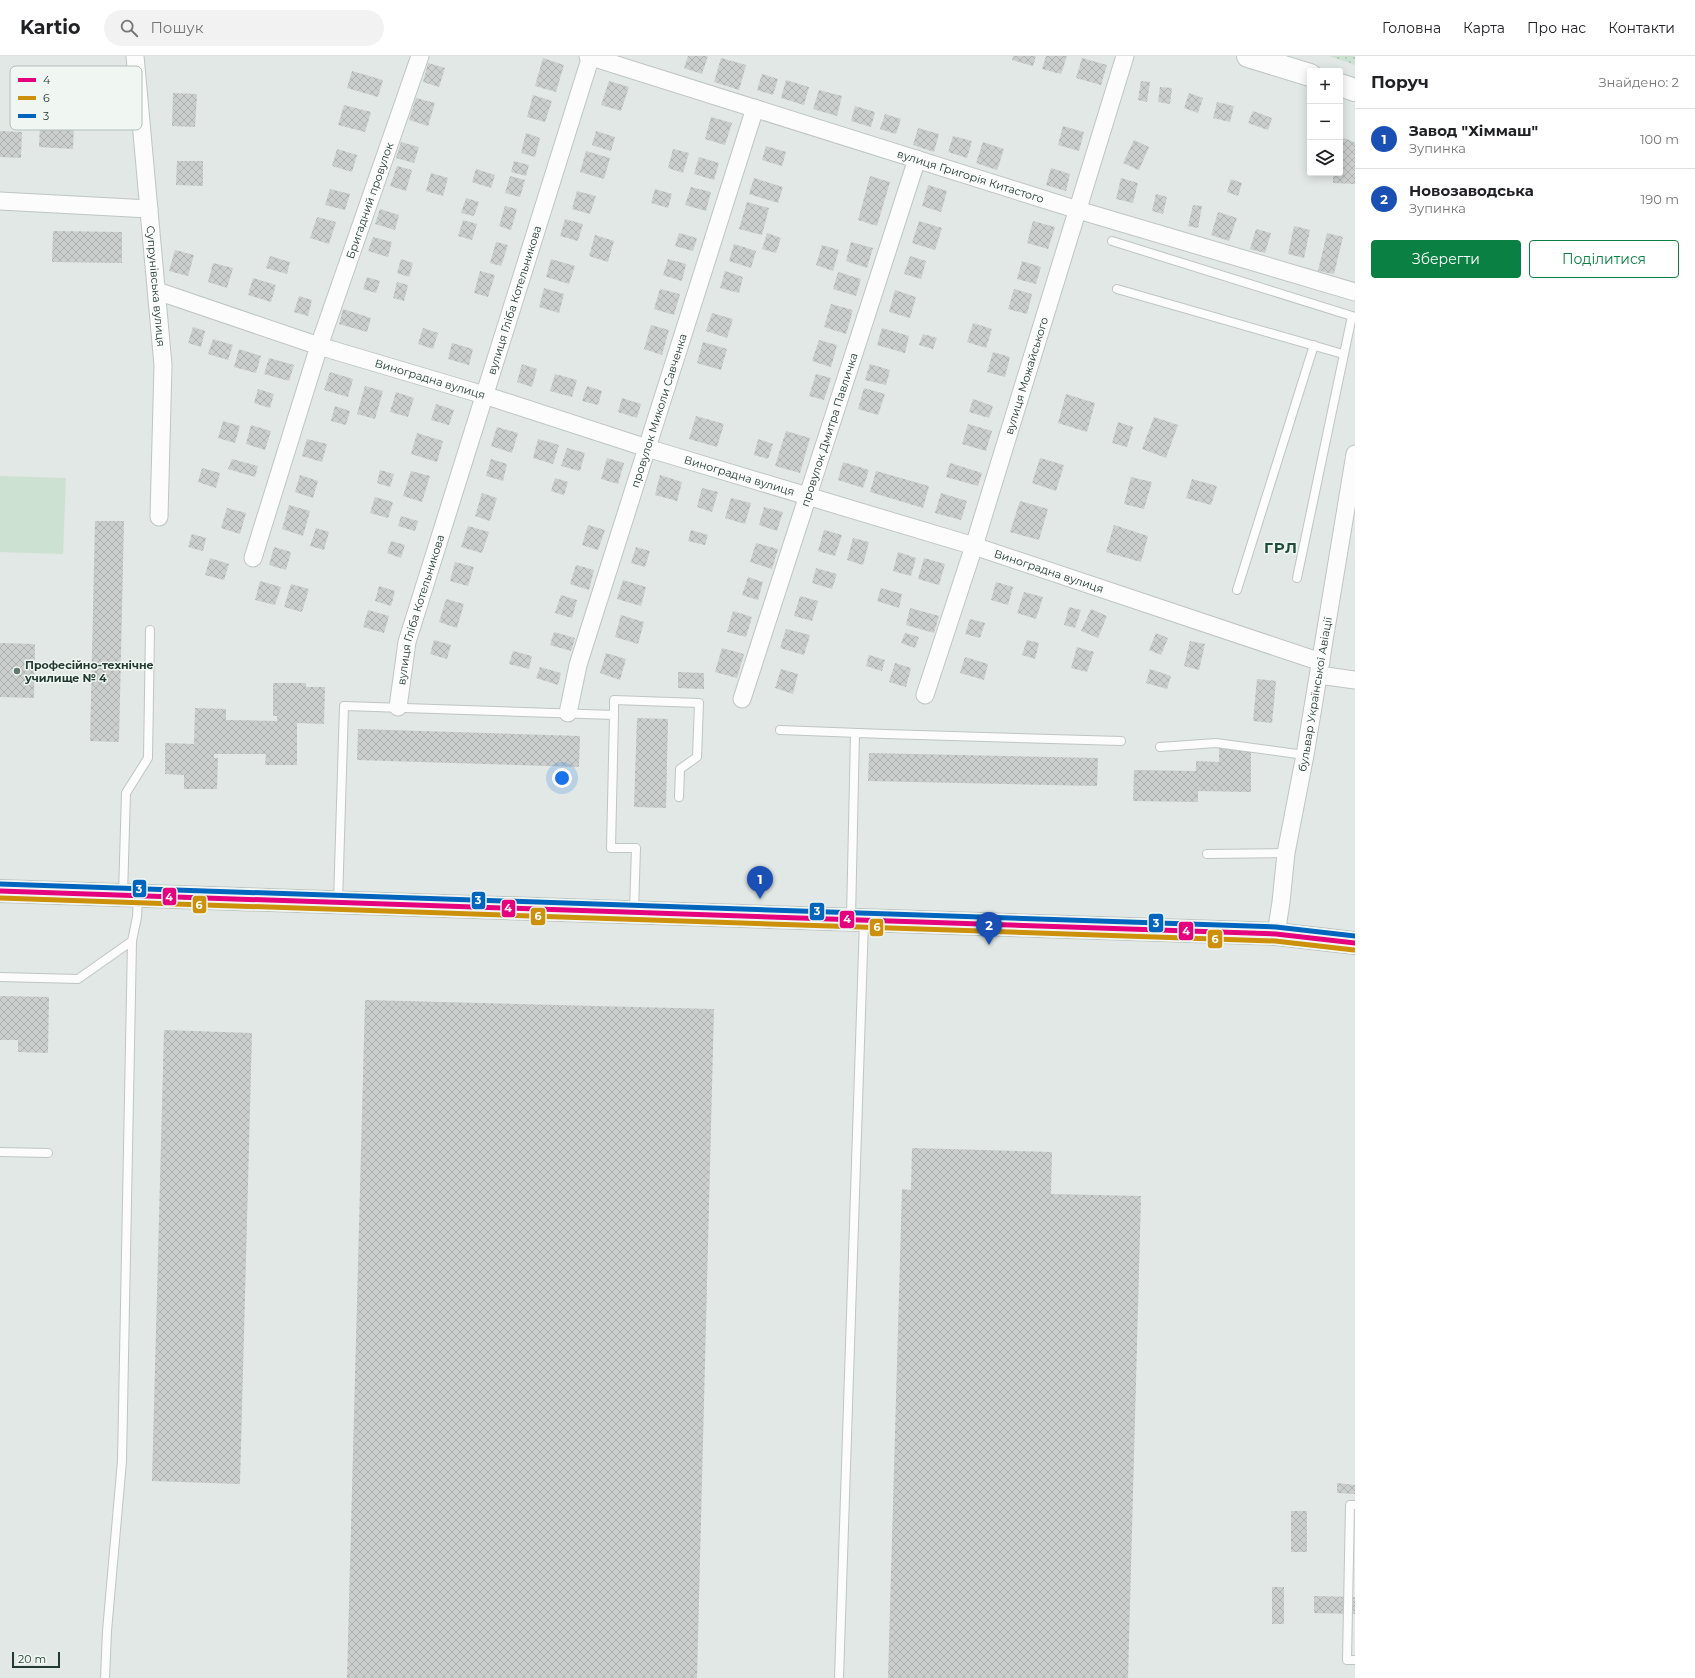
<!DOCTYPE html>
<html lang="uk">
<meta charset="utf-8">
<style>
body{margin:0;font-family:Montserrat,sans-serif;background:#f2f2f2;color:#202124}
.controls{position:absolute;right:12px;top:12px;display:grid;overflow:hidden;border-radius:4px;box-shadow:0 2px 10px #0003}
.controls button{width:36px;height:36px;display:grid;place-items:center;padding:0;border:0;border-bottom:1px solid #e0e0e0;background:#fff;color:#202124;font:20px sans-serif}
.scale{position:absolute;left:12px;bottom:10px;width:48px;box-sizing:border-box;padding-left:4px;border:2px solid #223a31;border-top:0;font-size:11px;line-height:14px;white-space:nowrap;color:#223a31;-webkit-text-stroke:3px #f0f7f3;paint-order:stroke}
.you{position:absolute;left:562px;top:722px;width:14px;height:14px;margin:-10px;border:3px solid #fff;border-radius:50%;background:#1a73e8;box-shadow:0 0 0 6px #1a73e833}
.badge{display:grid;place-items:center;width:26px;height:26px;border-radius:50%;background:#0b8043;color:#fff;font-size:13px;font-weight:700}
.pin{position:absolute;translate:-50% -33px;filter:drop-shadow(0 1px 2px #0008)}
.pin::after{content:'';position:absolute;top:21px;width:14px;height:12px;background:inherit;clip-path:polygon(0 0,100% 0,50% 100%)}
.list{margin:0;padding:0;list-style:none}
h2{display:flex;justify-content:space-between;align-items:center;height:52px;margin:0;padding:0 16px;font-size:17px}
h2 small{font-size:13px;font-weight:400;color:#757577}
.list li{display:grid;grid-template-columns:26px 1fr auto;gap:12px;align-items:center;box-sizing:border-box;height:60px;padding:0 16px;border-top:1px solid #e0e0e0}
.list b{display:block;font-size:15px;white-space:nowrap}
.list p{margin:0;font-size:13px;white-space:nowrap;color:#757577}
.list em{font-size:13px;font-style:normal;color:#757577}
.actions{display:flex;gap:8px;padding:12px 16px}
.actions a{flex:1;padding:9px 0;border:1px solid #0b8043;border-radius:4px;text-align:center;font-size:14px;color:#0b8043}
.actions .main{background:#0b8043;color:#fff}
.icon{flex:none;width:22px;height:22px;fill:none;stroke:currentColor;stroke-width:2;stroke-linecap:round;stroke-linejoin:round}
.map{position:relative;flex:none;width:1355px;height:1622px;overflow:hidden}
header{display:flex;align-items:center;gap:24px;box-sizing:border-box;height:56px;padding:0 20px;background:#fff;border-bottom:1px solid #e0e0e0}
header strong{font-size:19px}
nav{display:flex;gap:22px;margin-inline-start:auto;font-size:14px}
.search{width:280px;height:36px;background:#f2f2f2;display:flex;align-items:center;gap:10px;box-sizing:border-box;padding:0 14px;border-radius:22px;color:#757577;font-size:15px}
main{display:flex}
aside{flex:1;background:#fff}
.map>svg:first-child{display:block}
.green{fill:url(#green-dots)}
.pitch{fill:#cce1d1}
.building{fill:url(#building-cross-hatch)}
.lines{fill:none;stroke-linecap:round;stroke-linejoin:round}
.lane-casing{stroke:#bfc5c2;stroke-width:10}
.street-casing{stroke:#bfc5c2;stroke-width:19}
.secondary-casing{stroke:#bfc6c2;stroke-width:24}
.lane{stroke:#fbfcfb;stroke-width:8}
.street{stroke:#fbfcfb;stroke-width:17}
.secondary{stroke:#fbfcfb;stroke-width:22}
.bus-1-casing{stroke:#f0f7f3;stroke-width:8}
.bus-2-casing{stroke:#f0f7f3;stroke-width:8}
.bus-3-casing{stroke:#f0f7f3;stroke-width:8}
.bus-1{stroke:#e5007d;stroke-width:5}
.bus-2{stroke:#cc900a;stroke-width:5}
.bus-3{stroke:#0065bd;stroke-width:5}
.poi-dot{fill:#657770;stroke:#f0f7f3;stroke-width:1.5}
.labels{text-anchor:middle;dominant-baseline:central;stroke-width:3;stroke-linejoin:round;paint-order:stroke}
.street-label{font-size:11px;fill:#223a31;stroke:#f0f7f3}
.poi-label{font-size:11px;font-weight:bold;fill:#223a31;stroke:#f0f7f3;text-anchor:start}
.district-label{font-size:15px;font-weight:bold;letter-spacing:1px;fill:#1f4b3d;stroke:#f0f7f3}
.key{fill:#f0f7f3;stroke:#b2beb9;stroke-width:1}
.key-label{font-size:11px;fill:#223a31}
.line-badge{stroke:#f0f7f3;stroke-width:1.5}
.badge-label{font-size:11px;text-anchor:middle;font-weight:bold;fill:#fff}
</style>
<header>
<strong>Kartio</strong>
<div class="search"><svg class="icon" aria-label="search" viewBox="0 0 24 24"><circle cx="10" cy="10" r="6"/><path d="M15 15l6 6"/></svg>Пошук</div>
<nav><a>Головна</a><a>Карта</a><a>Про нас</a><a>Контакти</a></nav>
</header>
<main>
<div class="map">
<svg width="1355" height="1622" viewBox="0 0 1355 1622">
<defs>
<pattern id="green-dots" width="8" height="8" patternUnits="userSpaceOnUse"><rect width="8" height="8" fill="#cce1d1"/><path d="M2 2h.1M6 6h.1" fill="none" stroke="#afc2b4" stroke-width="1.8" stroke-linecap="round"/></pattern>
<pattern id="building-cross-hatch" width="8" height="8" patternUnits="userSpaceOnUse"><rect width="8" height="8" fill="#cacfcd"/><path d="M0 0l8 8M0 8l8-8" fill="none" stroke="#adb2b0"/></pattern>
</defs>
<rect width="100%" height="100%" fill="#e2e8e5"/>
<path class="green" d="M1329,0H1355V9Z"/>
<path class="pitch" d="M0,420L66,422L63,498L0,496Z"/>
<path class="building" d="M688,0H708L702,18L684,12Z
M1013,0H1036L1033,10L1012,4Z
M1046,0H1067L1061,18L1042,13Z
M543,2L564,9L556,36L535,30Z
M721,2L746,9L739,34L714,26Z
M1082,2L1107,9L1101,29L1076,22Z
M428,7L445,12L439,31L423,26Z
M352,15L383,24L378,41L347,32Z
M762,18L778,23L773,39L757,34Z
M786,24L809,31L804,49L781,42Z
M609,25L629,31L621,55L601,49Z
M1141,25L1150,26L1147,46L1138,44Z
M1160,31L1172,32L1170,48L1158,46Z
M819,34L842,40L837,60L813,53Z
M173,37L197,38L195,71L172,70Z
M1189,37L1203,42L1198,57L1184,52Z
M533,39L552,45L545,66L527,61Z
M416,42L435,47L428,70L409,64Z
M1217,46L1234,50L1230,66L1213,62Z
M344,49L371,56L365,76L338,69Z
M855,50L875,56L871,71L851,65Z
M1253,55L1272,62L1268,74L1248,67Z
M885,58L901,63L896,78L880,73Z
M711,61L732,67L725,89L705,83Z
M40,68L74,69L73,93L39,91Z
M1063,70L1084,76L1079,95L1058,89Z
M918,72L939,78L934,96L913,89Z
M0,75L22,76L21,102L0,101Z
M596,75L615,81L611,95L592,89Z
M526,77L540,82L535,101L521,97Z
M953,80L972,85L967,102L948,96Z
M1344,82L1354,86L1355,87V128L1333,127V117H1340V86Z
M1134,84L1149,91L1139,114L1123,107Z
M401,86L419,91L414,107L396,102Z
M983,86L1004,93L997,114L976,107Z
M766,90L786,96L782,110L762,104Z
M337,93L357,99L352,116L332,110Z
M673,93L689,97L683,117L668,112Z
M586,95L610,102L604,123L580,116Z
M699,101L719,107L714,124L694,118Z
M177,105H203V130L176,129Z
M514,105L529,109L526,120L511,116Z
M397,110L412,114L406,135L390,130Z
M1051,112L1070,118L1066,135L1046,129Z
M476,113L495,119L491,132L472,126Z
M431,117L448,122L443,140L426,135Z
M510,120L525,124L520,141L505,137Z
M870,120L890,126L877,170L858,164Z
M754,122L783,131L778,147L749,138Z
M1121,122L1138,127L1133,147L1116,143Z
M1231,123L1242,127L1238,140L1227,136Z
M928,129L947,135L941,156L922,150Z
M691,131L711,136L706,155L685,149Z
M330,133L350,138L345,154L325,149Z
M655,133L672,138L668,152L651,147Z
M577,135L596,140L590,158L572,153Z
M1156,138L1167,141L1163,158L1152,155Z
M466,142L479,146L474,160L461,157Z
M747,146L769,152L762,179L739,173Z
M1193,149L1202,150L1198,172L1188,170Z
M505,150L517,153L511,174L499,170Z
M380,153L399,159L395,174L375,168Z
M1218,156L1237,162L1229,185L1211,179Z
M317,161L336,166L329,188L310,182Z
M565,163L583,168L578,185L560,180Z
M463,164L477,168L472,184L458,180Z
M919,165L942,172L935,194L912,187Z
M1033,165L1055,171L1048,193L1027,187Z
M1294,170L1310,174L1304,202L1288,198Z
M1256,173L1271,177L1265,197L1250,193Z
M53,175L122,176V207L52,206Z
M679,177L697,182L693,195L675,190Z
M767,177L781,182L776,197L762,193Z
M1327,177L1343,181L1334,218L1318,215Z
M595,179L614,185L608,206L589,200Z
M373,181L392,186L388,201L368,195Z
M496,186L508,189L501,210L490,207Z
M851,186L873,192L867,212L846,205Z
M734,188L756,195L751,212L729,205Z
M822,189L839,194L833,215L816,209Z
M175,194L194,199L188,220L169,215Z
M270,200L290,206L287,218L266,212Z
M910,200L926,205L921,223L904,218Z
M401,203L413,207L409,221L397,217Z
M551,203L575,210L569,228L546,221Z
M668,203L686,208L682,225L663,219Z
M1022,205L1041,211L1036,228L1017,223Z
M213,207L233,212L227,232L208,226Z
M480,215L495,219L488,241L474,237Z
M725,215L743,221L739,237L720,232Z
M838,216L861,223L856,240L833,233Z
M367,221L380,225L376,237L363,233Z
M253,222L276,229L271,246L248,239Z
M397,226L408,229L404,245L393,242Z
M544,232L564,238L559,257L539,251Z
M660,233L680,238L674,259L654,253Z
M1014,233L1032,238L1027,258L1008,253Z
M895,234L916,241L910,262L889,256Z
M299,240L312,244L308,260L294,256Z
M831,248L853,254L846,278L824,271Z
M343,253L371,262L367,276L339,268Z
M712,257L733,263L727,282L706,275Z
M973,267L992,273L986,292L967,286Z
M651,269L669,274L662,299L644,293Z
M193,271L205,275L201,291L188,287Z
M423,272L438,277L433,293L418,288Z
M882,272L909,280L905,297L877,289Z
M923,278L937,282L933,293L919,289Z
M213,283L233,289L228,304L208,298Z
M819,284L837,289L831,311L812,305Z
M703,286L727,293L721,314L697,307Z
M452,287L473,293L469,309L448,303Z
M239,293L261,300L256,317L234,311Z
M993,296L1010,301L1005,321L987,316Z
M269,302L294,309L289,325L264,318Z
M522,308L537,313L532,331L517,326Z
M870,308L890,314L886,329L865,324Z
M330,316L353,323L348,341L324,334Z
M555,318L577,324L572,341L550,335Z
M816,318L831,322L824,344L809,340Z
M365,330L383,335L375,363L357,358Z
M587,330L602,335L598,349L582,345Z
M864,332L885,338L878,359L858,353Z
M258,333L274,338L270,352L254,347Z
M396,336L414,342L408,361L390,356Z
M1066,338L1095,347L1087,376L1058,367Z
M622,342L641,348L637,362L618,356Z
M973,343L993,350L989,362L969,356Z
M436,348L454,354L449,369L431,364Z
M335,350L350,355L346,369L331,365Z
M696,360L724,368L717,391L689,383Z
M1154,361L1178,369L1166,402L1142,393Z
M223,365L240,370L235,387L218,382Z
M1118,366L1133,371L1127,391L1112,387Z
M968,368L992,375L986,395L962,388Z
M251,369L271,375L265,394L246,388Z
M497,371L518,377L512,397L491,390Z
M786,375L810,382L800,417L775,410Z
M417,377L443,385L437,406L411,398Z
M307,383L327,388L322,406L302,400Z
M538,383L559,389L553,408L533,402Z
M758,383L773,388L768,403L754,399Z
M567,392L585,397L580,415L561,410Z
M607,402L624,407L618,428L601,423Z
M1040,402L1064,409L1056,435L1032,427Z
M232,403L258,410L255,421L228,413Z
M491,403L507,408L503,425L486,420Z
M843,406L869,414L863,432L838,424Z
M950,407L982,417L978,430L946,421Z
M202,412L220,417L216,432L198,426Z
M380,414L394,418L390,431L377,427Z
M411,415L430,420L422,446L403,440Z
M876,415L929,430L923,452L870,436Z
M300,419L318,425L313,442L295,436Z
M660,419L682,426L677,445L655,439Z
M1131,421L1152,426L1144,453L1124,448Z
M555,422L568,426L564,439L551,435Z
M1192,423L1217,430L1211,449L1186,442Z
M702,432L718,436L712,456L697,451Z
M482,437L497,442L490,465L475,460Z
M941,437L967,445L961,464L935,457Z
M375,441L393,446L388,462L370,457Z
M731,442L751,447L745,468L725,462Z
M1020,445L1048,453L1039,484L1010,476Z
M289,449L310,455L303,480L282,473Z
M764,451L783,456L777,475L759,469Z
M227,452L246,457L240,478L221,472Z
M401,460L418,465L415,475L398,470Z
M95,465H124L119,686L90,685Z
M588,469L605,474L598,494L582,489Z
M1114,469L1148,480L1141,506L1106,496Z
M468,470L489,476L482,497L461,491Z
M316,472L329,476L324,494L310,490Z
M691,474L708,479L705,489L688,485Z
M824,474L842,479L835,500L818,495Z
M192,478L206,482L203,495L188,491Z
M853,482L869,486L863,509L847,504Z
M391,485L405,489L401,502L387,497Z
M756,487L778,493L772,513L750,506Z
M274,491L291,496L286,514L269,509Z
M636,491L650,495L645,511L631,507Z
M898,496L916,502L911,520L893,515Z
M210,502L229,508L224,524L205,519Z
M924,502L945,508L939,529L918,523Z
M455,506L474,511L468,530L450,525Z
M576,509L594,514L589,534L570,528Z
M816,512L837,518L832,533L812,527Z
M748,521L763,526L758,544L742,539Z
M623,524L646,531L641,550L617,543Z
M260,525L281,531L275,549L255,544Z
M996,526L1013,531L1008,549L991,544Z
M291,528L309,533L302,556L284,551Z
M379,530L395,535L391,550L375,545Z
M881,532L902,538L899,552L877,545Z
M1024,536L1043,541L1036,563L1017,557Z
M561,539L577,544L572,562L555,557Z
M800,540L818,545L812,565L794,560Z
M446,543L464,548L457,572L439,566Z
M1069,551L1081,554L1075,572L1064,569Z
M910,552L939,560L934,577L906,569Z
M1091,553L1107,560L1098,582L1081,575Z
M368,554L389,560L384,577L363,571Z
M733,555L752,561L746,581L727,576Z
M621,559L644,566L638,588L615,581Z
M970,563L985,567L980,582L965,578Z
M786,573L810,579L804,599L780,592Z
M554,576L575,582L571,595L550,589Z
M905,577L919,581L915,592L901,587Z
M1156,577L1168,582L1161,599L1149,594Z
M434,584L451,589L447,603L430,598Z
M1027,584L1039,587L1035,603L1022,599Z
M1190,585L1205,588L1199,614L1184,610Z
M0,587L35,588L34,642L0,641Z
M1077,591L1094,596L1087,616L1071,612Z
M722,592L744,598L737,622L715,616Z
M513,595L532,600L529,613L509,608Z
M606,597L626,603L620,624L600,617Z
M869,599L885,604L882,615L866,610Z
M965,601L988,608L984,624L960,617Z
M895,607L911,612L906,631L889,626Z
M540,611L561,617L558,629L536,622Z
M781,613L798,618L793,638L775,632Z
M1150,613L1171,620L1167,633L1146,627Z
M678,616L704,617V633L678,632Z
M1257,623L1276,625L1272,667L1253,665Z
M273,627H306V631H325L324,668L297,667V709H265L266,698H214V702H218L217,733H184V719L165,718V687L194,688L195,652L226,653V664L277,665V660H273Z
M637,662L668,663L666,752L634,751Z
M358,673L580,680L579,711L357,704Z
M1219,692L1251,693V736L1198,735V746L1133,745L1134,714L1196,715V705L1219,706Z
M869,697L1098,702L1097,730L868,725Z
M0,940L49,941L48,997L18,996V984H0Z
M365,944L714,953L697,1622H347Z
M164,974L252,977L240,1428L152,1425Z
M912,1092L1052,1096L1051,1138L1141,1140L1128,1622H888L902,1133L911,1134Z
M1337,1427L1355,1429V1438L1337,1437Z
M1291,1455H1307V1496H1291Z
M1272,1531H1284V1568H1272Z
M1314,1540L1355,1541V1558L1314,1557Z"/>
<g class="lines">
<defs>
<path id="lane" d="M1112,185L1355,261
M1117,233L1343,298
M1297,522L1352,260
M1237,534L1314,289
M614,659V644L699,647L697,701L680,713L679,741
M780,674L885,678L1121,685
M1160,691L1216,687L1305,699
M1207,798L1286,797
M123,839L126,737L148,702L150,574
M338,846L344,650L614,659L611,792H636L634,855
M851,862L855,677
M0,921L78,923L132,885L137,861L138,841
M0,1096L48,1097
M1355,1449H1350L1347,1604H1355
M105,1622L107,1575L122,1405L132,885
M839,1622L864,865"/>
<g id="street">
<path id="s1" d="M135,0L163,309L159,461"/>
<path id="s2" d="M588,0L1078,154L1355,236"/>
<path d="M0,145L149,153"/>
<path id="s3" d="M157,235L319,290L484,339L647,392L974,490L1321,606"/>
<path id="s4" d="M253,502L319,290L420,0"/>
<path d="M1319,619L1355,624"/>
<path id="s5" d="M925,639L974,490L1125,0"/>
<path id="s6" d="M742,643L917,103"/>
<path id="s7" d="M398,651L407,586L591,0"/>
<path id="s8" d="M568,657L578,609L755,52"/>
<path id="s9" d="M1276,878L1281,846L1286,797L1305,699L1355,398"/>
</g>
<path id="secondary" d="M1248,0L1310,19
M1340,29L1355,34
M0,835L1276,878L1355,887"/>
</defs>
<use href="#lane" class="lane-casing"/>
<use href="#street" class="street-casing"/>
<use href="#secondary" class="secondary-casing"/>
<use href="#lane" class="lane"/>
<use href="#street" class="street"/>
<use href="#secondary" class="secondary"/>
<defs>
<path id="bus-1" d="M0,835L1276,878L1355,887"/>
<path id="bus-2" d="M0,842L1275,885L1354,894"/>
<path id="bus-3" d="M0,828L1276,871L1355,880"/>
</defs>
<use href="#bus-1" class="bus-1-casing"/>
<use href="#bus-2" class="bus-2-casing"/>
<use href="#bus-3" class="bus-3-casing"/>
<use href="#bus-1" class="bus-1"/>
<use href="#bus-2" class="bus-2"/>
<use href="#bus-3" class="bus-3"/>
</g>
<circle class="poi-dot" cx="17" cy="615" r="4"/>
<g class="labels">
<g class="street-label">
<text stroke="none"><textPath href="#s2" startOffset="401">вулиця Григорія Китастого</textPath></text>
<text stroke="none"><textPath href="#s4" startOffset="376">Бригадний провулок</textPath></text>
<text stroke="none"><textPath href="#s1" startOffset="231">Супрунівська вулиця</textPath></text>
<text stroke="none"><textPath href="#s7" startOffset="424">вулиця Гліба Котельникова</textPath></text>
<text stroke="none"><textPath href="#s5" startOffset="335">вулиця Можайського</textPath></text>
<text stroke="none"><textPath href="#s3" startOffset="287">Виноградна вулиця</textPath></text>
<text stroke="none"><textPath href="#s8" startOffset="316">провулок Миколи Савченка</textPath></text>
<text stroke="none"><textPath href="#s6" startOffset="283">провулок Дмитра Павличка</textPath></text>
<text stroke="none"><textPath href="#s3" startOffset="611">Виноградна вулиця</textPath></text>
<text stroke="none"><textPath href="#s3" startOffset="935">Виноградна вулиця</textPath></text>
<text stroke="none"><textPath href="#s7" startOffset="100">вулиця Гліба Котельникова</textPath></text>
<text stroke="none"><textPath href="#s9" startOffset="243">бульвар Української Авіації</textPath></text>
</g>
<g class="poi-label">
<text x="25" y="609">Професійно-технічне<tspan x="25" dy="13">училище № 4</tspan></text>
</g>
<g class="district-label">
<text x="1281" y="491">ГРЛ</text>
</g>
</g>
<rect x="10" y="10" width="132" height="64" rx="6" class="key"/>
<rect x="18" y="22" width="18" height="4" fill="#e5007d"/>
<rect x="18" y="40" width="18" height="4" fill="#cc900a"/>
<rect x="18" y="58" width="18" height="4" fill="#0065bd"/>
<g class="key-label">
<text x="43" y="28">4</text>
<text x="43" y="46">6</text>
<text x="43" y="64">3</text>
</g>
<g class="line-badge">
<rect x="132" y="823" width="15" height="19" rx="4" fill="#0065bd"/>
<rect x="162" y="831" width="15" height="19" rx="4" fill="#e5007d"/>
<rect x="471" y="835" width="15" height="19" rx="4" fill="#0065bd"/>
<rect x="192" y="839" width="15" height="19" rx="4" fill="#cc900a"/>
<rect x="501" y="843" width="15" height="19" rx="4" fill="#e5007d"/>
<rect x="809" y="846" width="16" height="19" rx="4" fill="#0065bd"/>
<rect x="530" y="851" width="16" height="19" rx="4" fill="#cc900a"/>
<rect x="839" y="854" width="16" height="19" rx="4" fill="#e5007d"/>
<rect x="1148" y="857" width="16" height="20" rx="4" fill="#0065bd"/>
<rect x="869" y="862" width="15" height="19" rx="4" fill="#cc900a"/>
<rect x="1178" y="865" width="16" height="20" rx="4" fill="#e5007d"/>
<rect x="1207" y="873" width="16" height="20" rx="4" fill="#cc900a"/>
</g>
<g class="badge-label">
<text x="139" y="837">3</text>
<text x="169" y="845">4</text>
<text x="478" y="848">3</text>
<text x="199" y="853">6</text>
<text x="508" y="856">4</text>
<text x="817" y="859">3</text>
<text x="538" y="864">6</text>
<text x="847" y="867">4</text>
<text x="1156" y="871">3</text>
<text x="877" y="875">6</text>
<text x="1186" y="879">4</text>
<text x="1215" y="887">6</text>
</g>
</svg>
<div class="controls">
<button>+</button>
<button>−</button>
<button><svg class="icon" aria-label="layers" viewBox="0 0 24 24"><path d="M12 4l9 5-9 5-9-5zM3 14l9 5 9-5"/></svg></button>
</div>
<div class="scale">20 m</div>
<div class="you"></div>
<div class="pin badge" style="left:760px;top:843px;background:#1a4fb4">1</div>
<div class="pin badge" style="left:989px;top:889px;background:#1a4fb4">2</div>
</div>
<aside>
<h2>Поруч<small>Знайдено: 2</small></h2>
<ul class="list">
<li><span class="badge" style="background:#1a4fb4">1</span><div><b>Завод &quot;Хіммаш&quot;</b><p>Зупинка</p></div><em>100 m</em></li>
<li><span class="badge" style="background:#1a4fb4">2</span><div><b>Новозаводська</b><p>Зупинка</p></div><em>190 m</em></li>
</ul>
<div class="actions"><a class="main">Зберегти</a><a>Поділитися</a></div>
</aside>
</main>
